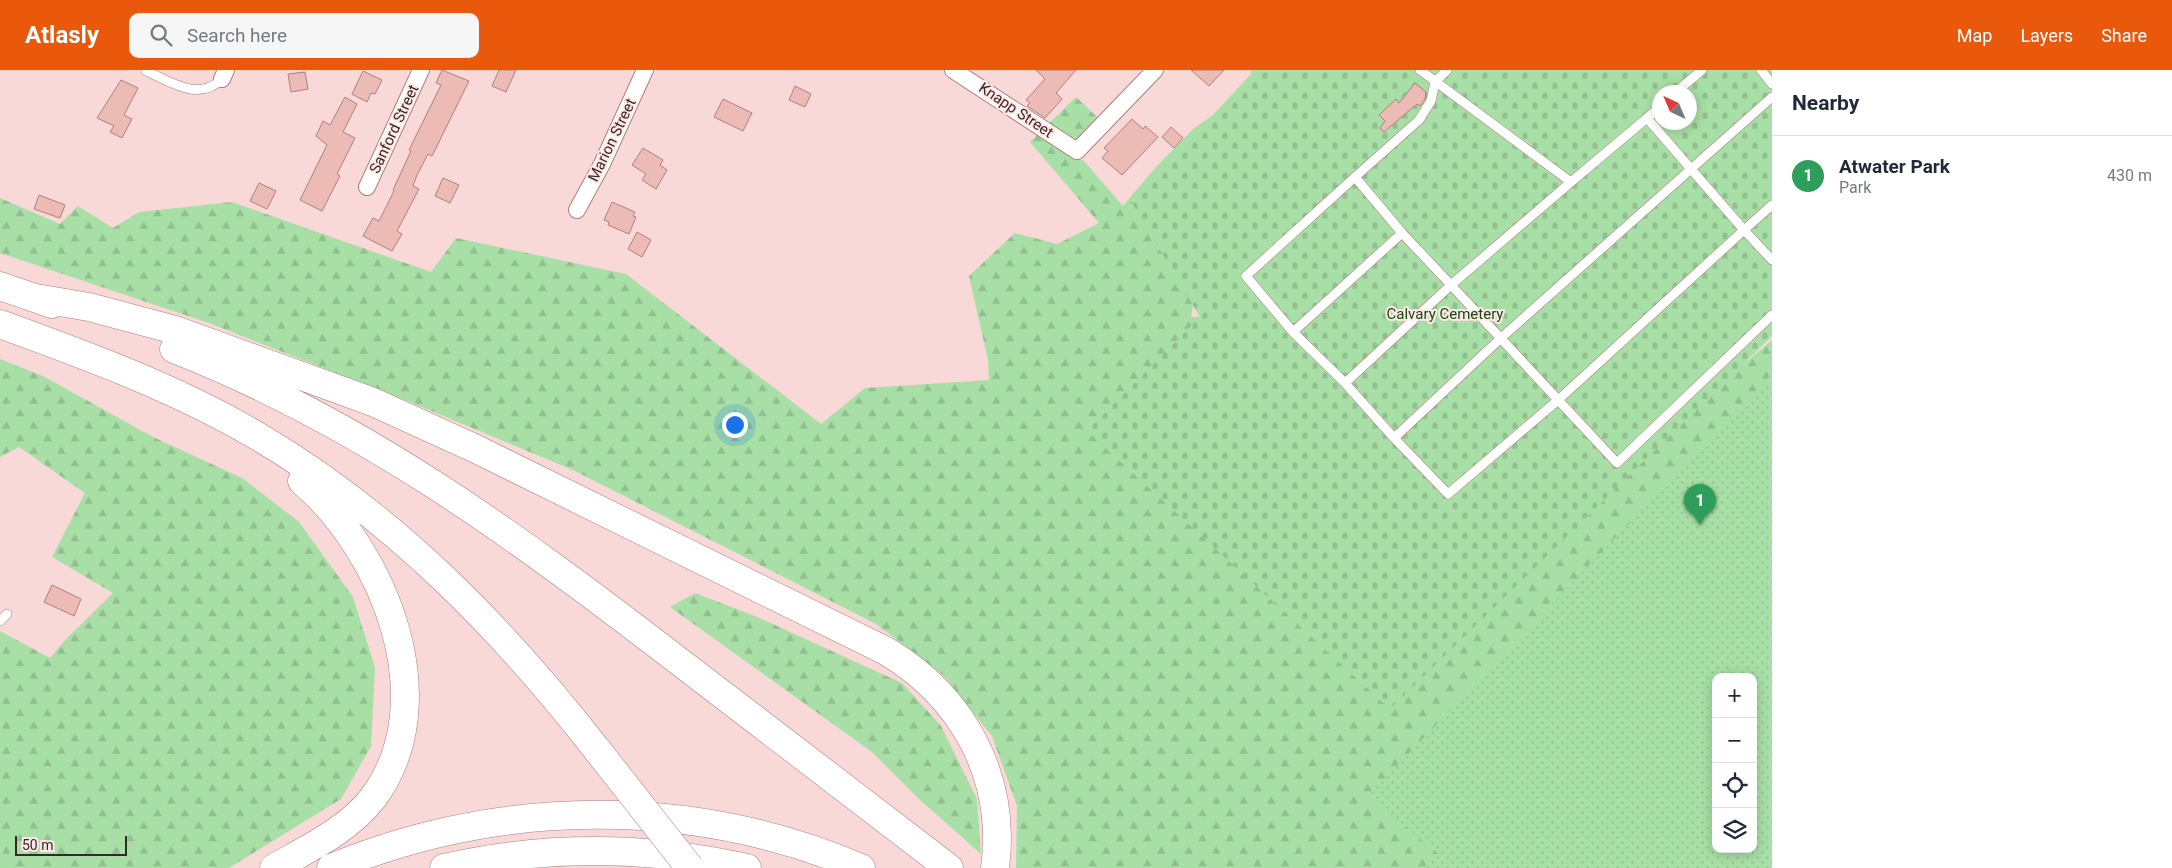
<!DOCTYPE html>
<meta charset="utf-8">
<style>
body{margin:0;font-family:Roboto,sans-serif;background:#f6f6f7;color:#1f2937}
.controls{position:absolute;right:15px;bottom:15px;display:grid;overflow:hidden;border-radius:10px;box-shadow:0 2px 12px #0003}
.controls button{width:45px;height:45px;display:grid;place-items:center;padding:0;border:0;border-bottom:1px solid #e0e1e3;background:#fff;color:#1f2937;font:25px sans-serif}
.compass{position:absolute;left:1652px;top:15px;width:45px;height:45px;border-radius:50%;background:#fff;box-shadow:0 2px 12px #0003;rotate:316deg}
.scale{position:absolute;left:15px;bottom:12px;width:112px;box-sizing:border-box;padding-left:5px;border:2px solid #3a2725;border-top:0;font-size:14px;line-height:18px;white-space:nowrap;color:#3a2725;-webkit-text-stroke:4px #fee9e7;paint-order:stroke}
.you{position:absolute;left:734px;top:354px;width:18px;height:18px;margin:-12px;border:4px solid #fff;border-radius:50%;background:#1a73e8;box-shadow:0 0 0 8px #1a73e833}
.badge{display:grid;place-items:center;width:32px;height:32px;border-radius:50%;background:#ea580c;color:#fff;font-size:16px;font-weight:700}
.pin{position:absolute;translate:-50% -41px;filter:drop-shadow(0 1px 2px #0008)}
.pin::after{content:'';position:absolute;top:26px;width:18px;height:15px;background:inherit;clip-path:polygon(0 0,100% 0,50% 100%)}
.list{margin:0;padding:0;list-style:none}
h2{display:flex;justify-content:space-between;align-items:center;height:65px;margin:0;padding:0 20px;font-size:21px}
h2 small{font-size:16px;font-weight:400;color:#747a83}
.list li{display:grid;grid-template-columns:32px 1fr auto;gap:15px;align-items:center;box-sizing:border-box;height:80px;padding:0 20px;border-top:1px solid #e0e1e3}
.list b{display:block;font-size:19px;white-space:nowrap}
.list p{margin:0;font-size:16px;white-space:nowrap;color:#747a83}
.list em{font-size:16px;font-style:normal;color:#747a83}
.icon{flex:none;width:28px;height:28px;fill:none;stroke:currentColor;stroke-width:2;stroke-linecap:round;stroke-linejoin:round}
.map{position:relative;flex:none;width:1772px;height:798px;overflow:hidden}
header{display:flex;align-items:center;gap:30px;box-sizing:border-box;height:70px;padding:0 25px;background:#ea580c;color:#fff}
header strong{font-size:24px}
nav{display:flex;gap:28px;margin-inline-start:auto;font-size:18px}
.search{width:350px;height:45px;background:#f6f6f7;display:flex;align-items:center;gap:12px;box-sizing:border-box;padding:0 18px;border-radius:10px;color:#747a83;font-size:19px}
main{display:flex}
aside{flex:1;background:#fff}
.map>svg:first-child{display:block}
.forest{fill:url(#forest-firs);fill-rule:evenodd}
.cemetery{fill:url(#cemetery-stones);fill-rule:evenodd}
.park{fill:url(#park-dots);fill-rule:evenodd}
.building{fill:#ecbbb6;stroke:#ae807d}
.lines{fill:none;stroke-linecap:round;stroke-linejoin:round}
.lane-casing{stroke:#ac7e7b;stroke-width:10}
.street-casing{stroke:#ac7e7b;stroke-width:18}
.highway-casing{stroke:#ac7e7b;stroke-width:29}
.lane{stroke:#fff;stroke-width:9}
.street{stroke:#fff;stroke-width:16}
.highway{stroke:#fff;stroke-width:28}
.highway-bridge-casing{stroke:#ac7e7b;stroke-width:29;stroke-linecap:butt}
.highway-bridge{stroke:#fff;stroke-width:28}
.labels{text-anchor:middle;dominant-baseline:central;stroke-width:4;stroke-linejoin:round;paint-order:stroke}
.street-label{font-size:15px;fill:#3a2725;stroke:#fee9e7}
.park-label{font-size:15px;fill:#174718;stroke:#fee9e7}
</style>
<header>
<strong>Atlasly</strong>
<div class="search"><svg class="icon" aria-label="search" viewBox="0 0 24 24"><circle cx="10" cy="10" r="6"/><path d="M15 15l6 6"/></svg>Search here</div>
<nav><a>Map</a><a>Layers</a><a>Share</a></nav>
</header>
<main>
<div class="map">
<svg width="1772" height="798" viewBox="0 0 1772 798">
<defs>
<pattern id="forest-firs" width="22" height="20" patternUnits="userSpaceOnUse" patternTransform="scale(1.25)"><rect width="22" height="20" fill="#a8dfa6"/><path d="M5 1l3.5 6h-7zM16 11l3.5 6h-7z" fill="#91bf8f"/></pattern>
<pattern id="cemetery-stones" width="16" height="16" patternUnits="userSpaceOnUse" patternTransform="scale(1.25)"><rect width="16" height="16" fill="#a8dfa6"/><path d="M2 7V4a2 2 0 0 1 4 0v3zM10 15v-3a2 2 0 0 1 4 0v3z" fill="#91bf8f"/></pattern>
<pattern id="park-dots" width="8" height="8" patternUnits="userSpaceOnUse" patternTransform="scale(1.25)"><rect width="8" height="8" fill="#a8dfa6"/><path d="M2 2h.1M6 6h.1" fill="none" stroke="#91bf8f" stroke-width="1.8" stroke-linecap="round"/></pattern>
</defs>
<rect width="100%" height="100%" fill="#f8d9d7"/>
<path class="forest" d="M1251,0H1342L1197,216L1191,247L1235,246L1554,453L1772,270V798H1016L1017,736L992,666L943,605L876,554L573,400L410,332L209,253L0,183V128L60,154L78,136L113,158L139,142L232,132L431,202L456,168L626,204L821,354L865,318L989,310L988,290L969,206L1015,163L1057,174L1099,153L1030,72L1076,27L1097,47L1066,82L1084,91L1123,136L1156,97L1193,59L1251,19ZM1716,607H1753V779H1716Z
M0,289L43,306L153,367L242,408L299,452L353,527L375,598L371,676L341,729L229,798H0V561L50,588L65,570L113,523L52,487L85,423L19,377L0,387Z
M695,523L755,546L902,613L941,656L977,729L981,784L920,730L872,682L670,537Z"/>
<path class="cemetery" d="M1255,0H1772V266L1390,639L1087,361L1200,247L1129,128L1211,47ZM1660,22H1690V52H1660Z"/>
<path class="park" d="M1772,304V798H1423L1439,784L1368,726ZM1716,607H1753V779H1716Z"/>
<path class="building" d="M442,0L469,11L432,86L428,84L417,105L413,116L419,119L397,161L402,164L392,181L363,166L373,148L379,151L394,121L393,120L411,81L409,80L441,15L436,13Z
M499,0H516L506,22L492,16Z
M1036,0H1076L1056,23L1062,29L1045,48L1027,36L1030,33L1026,30L1045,9Z
M1191,0H1224L1209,16Z
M363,1L382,10L375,24L371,23L367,32L352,24Z
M305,2L308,19L291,22L288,4Z
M121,10L138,18L124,45L132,49L122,68L110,62L114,56L97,48Z
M1415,13L1426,22L1425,29L1420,36L1417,34L1384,62L1380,58L1385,51L1379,45L1396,29L1399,33Z
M795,16L811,24L805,37L789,30Z
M345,27L357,34L343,62L355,68L337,104L340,106L322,141L300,130L327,75L316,66L323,51L330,55Z
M723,29L752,43L743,61L714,47Z
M1132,49L1143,59L1145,56L1158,67L1122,105L1102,88L1108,81L1104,78Z
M1171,57L1183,68L1174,78L1162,67Z
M643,78L663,90L660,95L667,100L656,119L642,110L646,104L632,95Z
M443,108L459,115L450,133L435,126Z
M259,113L276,121L267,139L250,131Z
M39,125L65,135L60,148L34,139Z
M612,132L635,142L633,146L636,147L629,164L608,155L609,152L604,150Z
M637,162L651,170L642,187L628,179Z
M52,515L81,529L74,546L44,532Z"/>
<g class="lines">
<defs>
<path id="lane" d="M1761,0L1772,14
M146,1C171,12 198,32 222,9
M1676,22L1702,0
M1647,48L1660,37
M1691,99L1744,160L1557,331L1448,424L1394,368L1501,268Z
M1355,107L1419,50L1431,31L1435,12L1447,0
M1571,112L1647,48L1691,99L1772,27
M1772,135L1744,160L1772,190
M1402,163L1451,215L1571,112L1420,0
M1293,262L1246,206L1355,107L1402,163L1293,262L1345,313
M1394,368L1345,313L1451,215L1617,393L1772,245
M0,551L7,544"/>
<path id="street" d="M953,0L1077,81L1155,0
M222,9L226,0
M367,117L421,0
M577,140L602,94L645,0"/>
<path id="highway" d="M0,216L52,234
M36,228L89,237L175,260L373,332L474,378L886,581C963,627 1007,707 995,798
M0,254C88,286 178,319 259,367C394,447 502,558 598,681
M174,279C363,353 517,467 676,589C767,659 858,729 949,798
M274,798C309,778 348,760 373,728C445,631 384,481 302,411
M331,798C500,728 693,726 861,798
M444,798C544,775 647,776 747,798"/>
</defs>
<use href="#lane" class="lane-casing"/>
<use href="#street" class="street-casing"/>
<use href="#highway" class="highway-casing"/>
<use href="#lane" class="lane"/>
<use href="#street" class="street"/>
<use href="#highway" class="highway"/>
<defs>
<path id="highway-bridge" d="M598,681L690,798"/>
</defs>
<use href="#highway-bridge" class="highway-bridge-casing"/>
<use href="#highway-bridge" class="highway-bridge"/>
</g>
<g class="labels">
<g class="street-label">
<text transform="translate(1016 40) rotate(34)">Knapp Street</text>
<text transform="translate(394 59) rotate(-65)">Sanford Street</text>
<text transform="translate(612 70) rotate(-64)">Marion Street</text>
</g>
<g class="park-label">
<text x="1445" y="244">Calvary Cemetery</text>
</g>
</g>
</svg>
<div class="controls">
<button>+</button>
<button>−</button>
<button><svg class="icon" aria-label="locate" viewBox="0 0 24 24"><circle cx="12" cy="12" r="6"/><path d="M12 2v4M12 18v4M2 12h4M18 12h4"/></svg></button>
<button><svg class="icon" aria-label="layers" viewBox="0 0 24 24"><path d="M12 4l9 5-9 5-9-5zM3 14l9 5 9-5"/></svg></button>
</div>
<svg class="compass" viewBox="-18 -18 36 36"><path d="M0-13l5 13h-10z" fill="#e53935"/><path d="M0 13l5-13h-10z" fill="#747a83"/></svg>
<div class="scale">50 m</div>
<div class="you"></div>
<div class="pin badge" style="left:1700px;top:455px;background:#2e9e5b">1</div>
</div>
<aside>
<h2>Nearby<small></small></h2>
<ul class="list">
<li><span class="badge" style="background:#2e9e5b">1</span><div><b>Atwater Park</b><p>Park</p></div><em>430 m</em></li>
</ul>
</aside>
</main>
